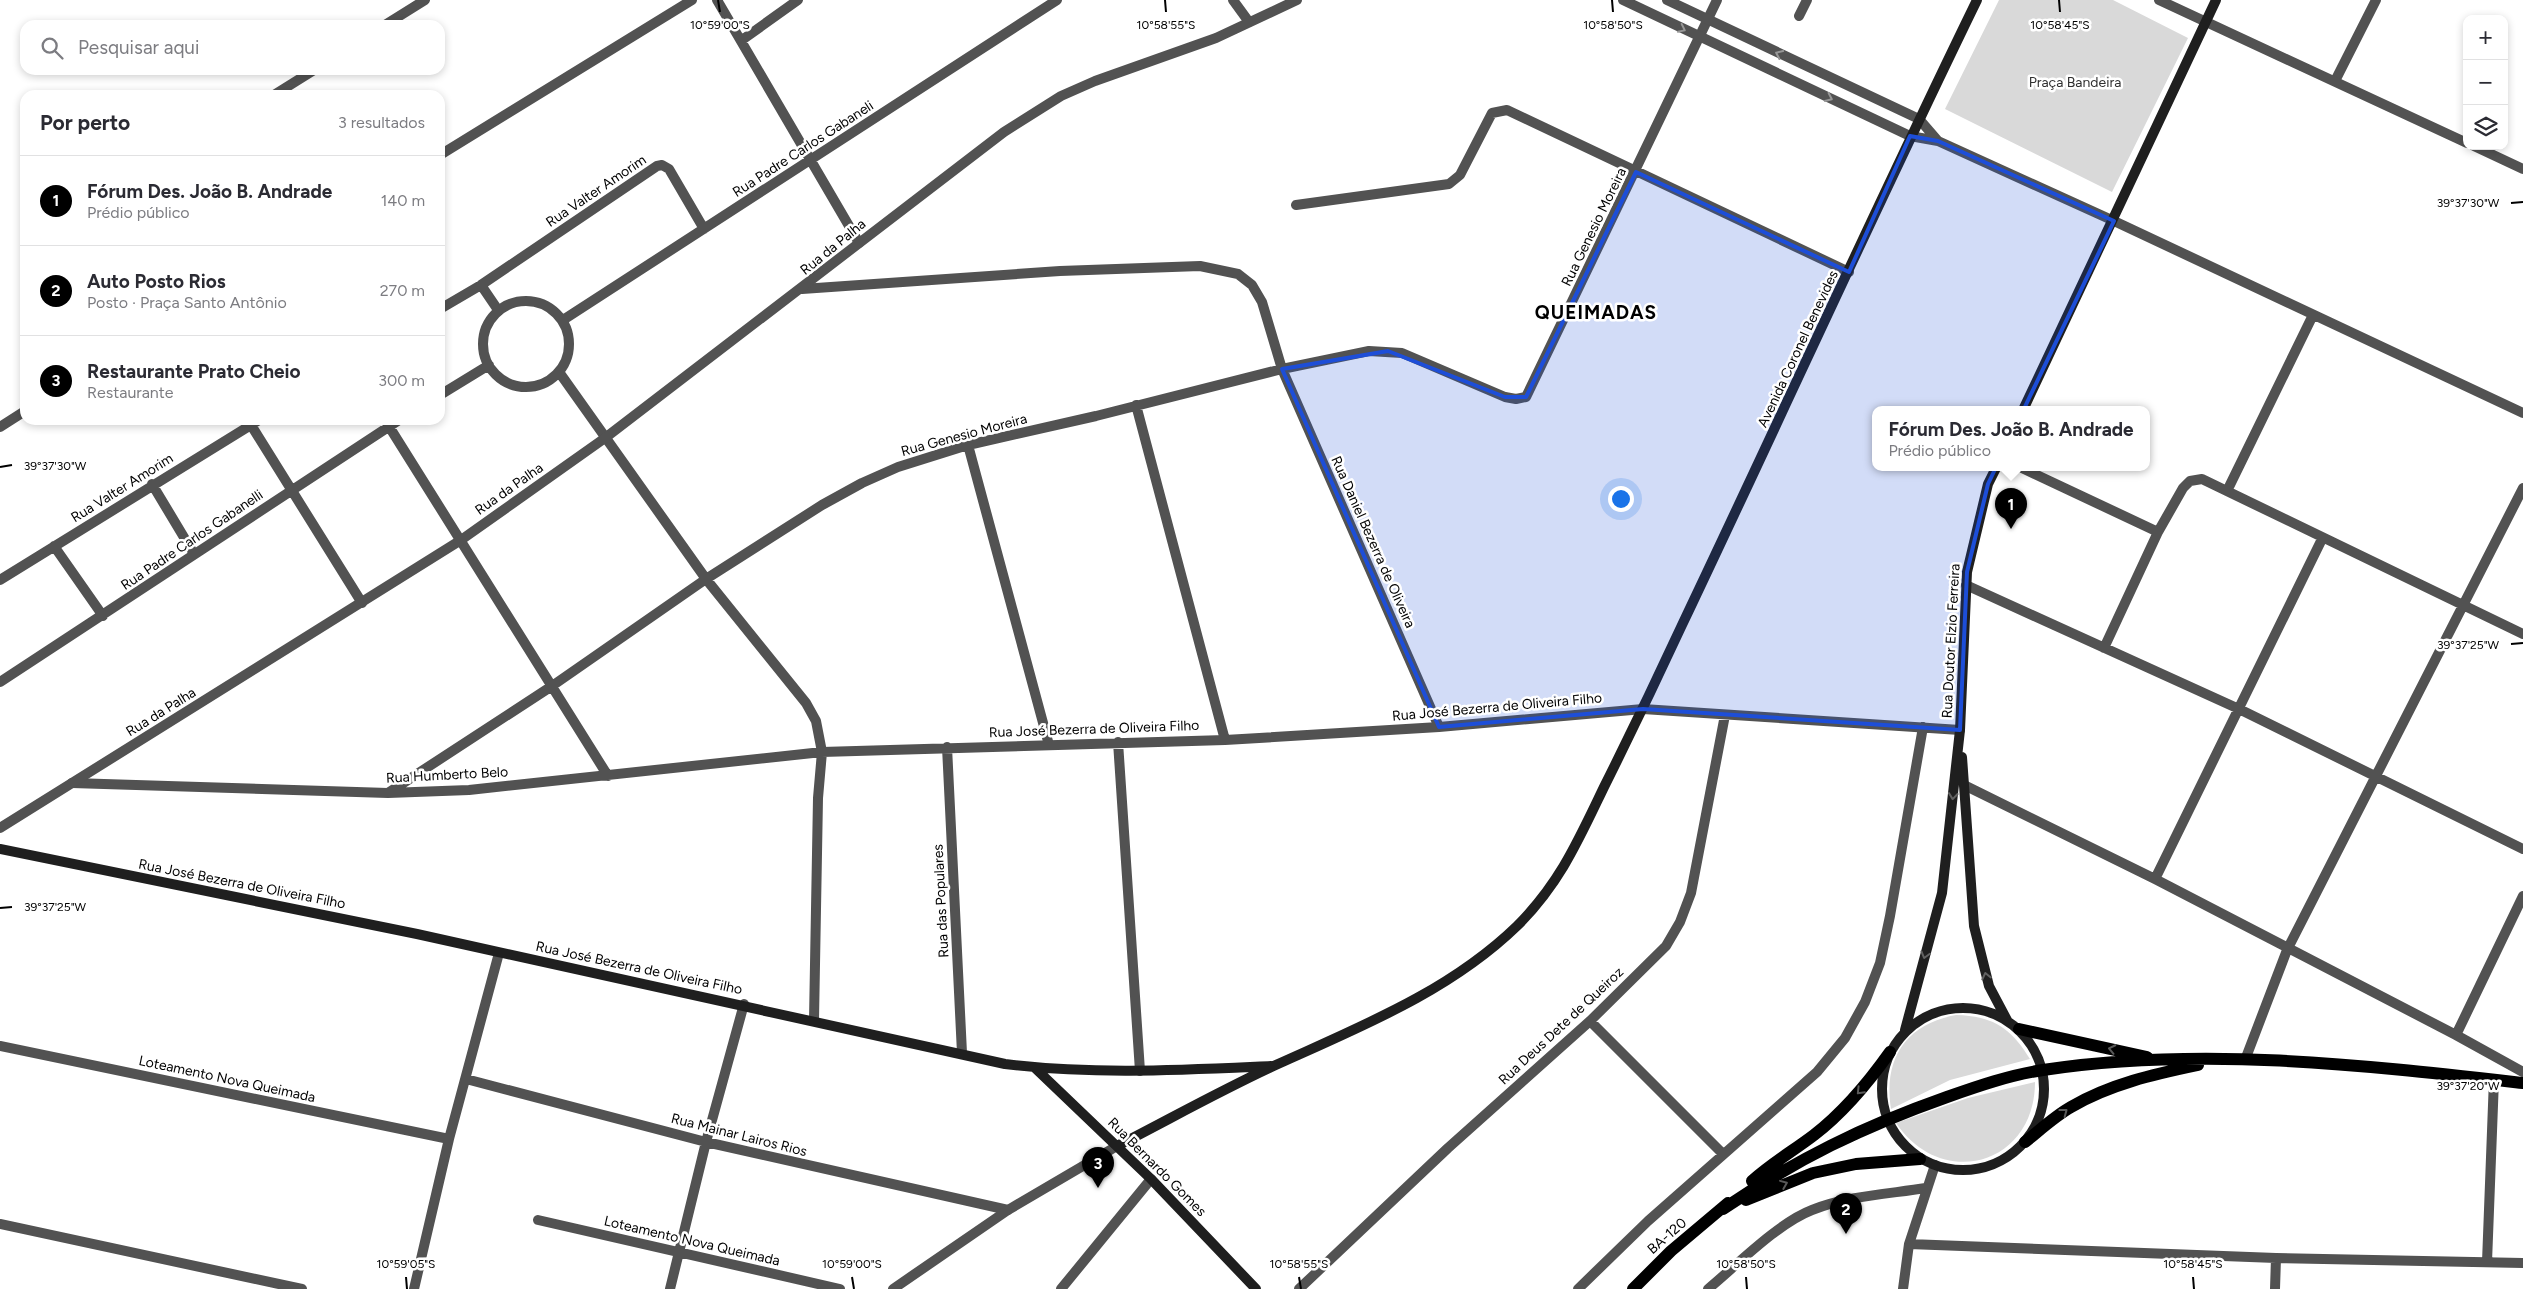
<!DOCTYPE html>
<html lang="pt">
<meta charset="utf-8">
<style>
body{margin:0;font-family:Figtree,sans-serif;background:#f7f7f7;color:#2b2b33}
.controls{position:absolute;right:15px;top:15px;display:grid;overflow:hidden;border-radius:10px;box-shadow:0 2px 8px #0003}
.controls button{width:45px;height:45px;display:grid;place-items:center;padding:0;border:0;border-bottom:1px solid #e1e1e2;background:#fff;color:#2b2b33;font:25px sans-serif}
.you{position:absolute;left:1620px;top:498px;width:18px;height:18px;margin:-12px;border:4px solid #fff;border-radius:50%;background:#1a73e8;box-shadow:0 0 0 8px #1a73e833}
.badge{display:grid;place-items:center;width:32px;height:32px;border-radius:50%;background:#000;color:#fff;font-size:16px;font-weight:700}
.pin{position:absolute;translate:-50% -41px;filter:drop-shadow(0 1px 2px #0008)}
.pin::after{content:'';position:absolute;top:26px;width:18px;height:15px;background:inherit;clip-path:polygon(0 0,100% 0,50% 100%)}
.popup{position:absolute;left:1872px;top:406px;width:278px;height:65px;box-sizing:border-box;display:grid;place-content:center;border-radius:10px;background:#fff;filter:drop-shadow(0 1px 4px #0005);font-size:16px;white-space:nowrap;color:#7c7c81}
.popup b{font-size:19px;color:#2b2b33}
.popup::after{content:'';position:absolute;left:50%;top:100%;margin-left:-10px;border:10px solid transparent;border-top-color:#fff}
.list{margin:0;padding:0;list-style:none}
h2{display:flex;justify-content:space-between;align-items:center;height:65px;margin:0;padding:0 20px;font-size:21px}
h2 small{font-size:16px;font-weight:400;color:#7c7c81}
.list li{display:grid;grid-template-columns:32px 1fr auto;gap:15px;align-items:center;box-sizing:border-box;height:90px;padding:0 20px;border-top:1px solid #e1e1e2}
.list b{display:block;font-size:19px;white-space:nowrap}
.list p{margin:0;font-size:16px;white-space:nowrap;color:#7c7c81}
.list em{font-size:16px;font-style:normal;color:#7c7c81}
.icon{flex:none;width:28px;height:28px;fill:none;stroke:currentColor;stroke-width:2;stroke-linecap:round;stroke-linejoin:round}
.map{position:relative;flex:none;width:2523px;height:1289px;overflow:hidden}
.search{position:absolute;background:#fff;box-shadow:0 2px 8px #0003;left:20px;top:20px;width:425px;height:55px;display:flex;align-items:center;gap:12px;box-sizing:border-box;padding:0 18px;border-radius:15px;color:#7c7c81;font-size:19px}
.panel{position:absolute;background:#fff;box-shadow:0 2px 8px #0003;left:20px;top:90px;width:425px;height:335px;border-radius:15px}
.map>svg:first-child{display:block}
.green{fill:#d9d9d9}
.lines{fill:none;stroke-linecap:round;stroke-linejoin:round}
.minor{stroke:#525252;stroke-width:10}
.tertiary{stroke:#525252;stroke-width:10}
.secondary{stroke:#1f1f1f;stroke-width:10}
.primary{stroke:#000;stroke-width:12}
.oneway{stroke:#979797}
.oneway2{stroke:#626262}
.oneway3{stroke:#595959}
.marked{fill:#1d4ed8;fill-opacity:0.2;stroke:#1d4ed8;stroke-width:4;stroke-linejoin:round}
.ticks{fill:none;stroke:#000;stroke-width:2}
.labels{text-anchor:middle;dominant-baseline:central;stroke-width:5;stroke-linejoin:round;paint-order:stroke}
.park-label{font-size:14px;fill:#303030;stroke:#fff}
.street-label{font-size:14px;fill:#000;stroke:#fff}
.district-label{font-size:19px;font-weight:bold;letter-spacing:1px;fill:#000;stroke:#fff}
.ticks-label{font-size:12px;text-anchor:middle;fill:#000;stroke:#fff;stroke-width:5;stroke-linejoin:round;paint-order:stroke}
</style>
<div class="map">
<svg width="2523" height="1289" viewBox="0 0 2523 1289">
<rect width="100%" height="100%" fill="#fff"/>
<path class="green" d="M1999,0H2113L2188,38L2112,192L1945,109Z
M1956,1015C1993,1016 2011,1028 2030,1059L1950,1080L1891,1109C1883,1059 1906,1024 1956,1015Z
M2035,1082C2035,1165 1942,1191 1896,1123L1968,1098Z"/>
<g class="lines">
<path class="minor" d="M717,0L859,243
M1233,0L1249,22
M1799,16L1807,0
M385,25L425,0
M742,40L798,0
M2335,81L2376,0
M274,95L314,70
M440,155L692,0
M1296,205L1449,184L1460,175L1492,113L1507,110L1849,272
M2114,221L2523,413
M481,285L657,166L662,165L669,169L704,229
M802,289L1060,271L1200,266L1238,274L1252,285L1262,302L1282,369L1439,727
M483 344a43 43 0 1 1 86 0a43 43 0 1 1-86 0Z
M440,309L481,285L498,310
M563,320L1057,0
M559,372L706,579L806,703L816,721L822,752L818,798L814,1020
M440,395L489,365
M1136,405L1225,740
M385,420L608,776
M251,425L362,603
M0,427L25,411
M968,445L1049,745
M2022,468L2158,532
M152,484L194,554
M2227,491L2313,315
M54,546L103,616
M0,580L259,420
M1966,585L2239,709L2523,849
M2104,648L2158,532L2183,488L2190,481L2202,479L2523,634
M0,682L399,420
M1118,742L1140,1071
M947,747L962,1053
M72,783L388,793L469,790L822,752L1225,740L1439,727L1643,709L1960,730
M1964,785L2155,879L2456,1035
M388,793L552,686L706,579L822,505L862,483L898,467L968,445L1096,416L1282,369L1369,351L1402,353L1505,397L1516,399L1526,397L1717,0
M2155,879L2322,539
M2523,896L2456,1035L2523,1072
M1590,1021L1723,1154
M0,1046L449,1139
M2245,1060L2287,950L2523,488
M466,1079L706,1142L1008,1210
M538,1220L840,1289
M0,1224L302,1289
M1909,1244L2276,1258L2523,1263
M2487,1262L2494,1079
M414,1289L449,1139L499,953
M670,1289L706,1142L744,1004
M1061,1289L1151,1179
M1299,1289L1448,1148L1590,1021L1666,946L1680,922L1691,893L1725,715
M1578,1289L1648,1221L1817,1072L1845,1038L1865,1002L1880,963L1890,916L1923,727
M1708,1289C1737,1265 1778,1223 1812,1210C1847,1196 1888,1194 1926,1188
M1903,1289L1909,1244L1935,1165
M2275,1289L2276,1258"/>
<path class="tertiary" d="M1623,0L1910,136L1938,141L2114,221
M1667,0L1919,119L1938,141
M2159,0L2467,143
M2474,146L2523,169
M0,828L461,540L605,438L1004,132L1061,96L1095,81L1216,38L1297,0
M893,1289L1008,1210L1117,1146"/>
<path class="secondary" d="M2023,410L2216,0
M1962,757L1974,926L1989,986L2007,1020
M0,849L417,934L1005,1064C1093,1075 1182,1070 1271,1066
M1882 1089a81 81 0 1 1 162 0a81 81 0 1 1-162 0Z
M1905,1030L1942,893L1960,730L1967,572L1988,484L1996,468
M1035,1068L1151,1179L1256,1289
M1117,1146C1170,1119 1223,1089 1278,1064C1362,1026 1450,991 1517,926C1560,883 1578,841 1604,787C1631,733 1657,679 1682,625C1781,417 1876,207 1977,0"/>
<path class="primary" d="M2019,1029L2147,1057
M2025,1142C2040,1130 2055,1116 2071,1107C2110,1084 2155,1074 2198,1065
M1752,1181C1772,1163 1793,1151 1814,1135C1844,1112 1868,1083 1890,1052
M1746,1200L1813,1173L1856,1164L1920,1159
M1723,1209C1797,1159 1862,1127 1947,1097C1978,1086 2010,1075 2043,1070C2202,1046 2364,1065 2523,1083
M1633,1289L1671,1251L1728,1203"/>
</g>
<defs><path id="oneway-chevron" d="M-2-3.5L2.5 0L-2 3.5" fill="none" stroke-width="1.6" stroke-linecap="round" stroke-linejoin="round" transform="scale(1.25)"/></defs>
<g class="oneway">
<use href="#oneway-chevron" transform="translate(1682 29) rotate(26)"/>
<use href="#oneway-chevron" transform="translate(1779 54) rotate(-155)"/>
<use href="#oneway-chevron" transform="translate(1829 98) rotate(25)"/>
</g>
<g class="oneway2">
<use href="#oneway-chevron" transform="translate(1953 796) rotate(96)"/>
<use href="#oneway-chevron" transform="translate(1925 955) rotate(105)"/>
<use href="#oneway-chevron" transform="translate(1986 976) rotate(-103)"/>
</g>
<g class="oneway3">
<use href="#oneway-chevron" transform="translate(2112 1049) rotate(-168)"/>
<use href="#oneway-chevron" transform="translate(1860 1091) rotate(134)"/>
<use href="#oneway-chevron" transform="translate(2064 1112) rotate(-37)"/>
<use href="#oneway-chevron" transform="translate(1784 1184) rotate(-22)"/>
</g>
<path class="marked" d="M1910,136L1938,141L2114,221L1988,484L1967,572L1960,730L1643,709L1439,727L1282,369L1388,351L1505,397H1526L1636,172L1849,272Z"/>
<path class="ticks" d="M718,0L720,12M1165,0L1166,12M1612,0L1613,12M2059,0L2060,12M2511,203L2523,202M0,467L12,465M2511,644L2523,643M0,908L12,907M2511,1086L2523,1085M406,1277L407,1289M852,1277L854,1289M1299,1277L1301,1289M1746,1277L1747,1289M2193,1277L2194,1289"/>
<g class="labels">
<g class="park-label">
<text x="2075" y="82">Praça Bandeira</text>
</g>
<g class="street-label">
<text transform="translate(803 149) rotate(-33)">Rua Padre Carlos Gabaneli</text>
<text transform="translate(596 191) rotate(-34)">Rua Valter Amorim</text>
<text transform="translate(1594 227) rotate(-64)">Rua Genesio Moreira</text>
<text transform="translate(833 247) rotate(-39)">Rua da Palha</text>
<text transform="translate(1798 349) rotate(-65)">Avenida Coronel Benevides</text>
<text transform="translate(964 435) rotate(-15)">Rua Genesio Moreira</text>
<text transform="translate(122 488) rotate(-32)">Rua Valter Amorim</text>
<text transform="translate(509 489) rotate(-35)">Rua da Palha</text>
<text transform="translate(192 540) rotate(-34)">Rua Padre Carlos Gabanelli</text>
<text transform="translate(1373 542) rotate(66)">Rua Daniel Bezerra de Oliveira</text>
<text transform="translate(1951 641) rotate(-87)">Rua Doutor Elzio Ferreira</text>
<text transform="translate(1497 707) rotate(-5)">Rua José Bezerra de Oliveira Filho</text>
<text transform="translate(161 712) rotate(-32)">Rua da Palha</text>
<text transform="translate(1094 729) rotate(-2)">Rua José Bezerra de Oliveira Filho</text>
<text transform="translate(447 775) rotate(-3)">Rua Humberto Belo</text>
<text transform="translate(242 884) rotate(11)">Rua José Bezerra de Oliveira Filho</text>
<text transform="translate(941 901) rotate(-93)">Rua das Populares</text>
<text transform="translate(639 968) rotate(12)">Rua José Bezerra de Oliveira Filho</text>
<text transform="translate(1561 1026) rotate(-43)">Rua Deus Dete de Queiroz</text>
<text transform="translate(227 1079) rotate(12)">Loteamento Nova Queimada</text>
<text transform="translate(739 1135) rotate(14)">Rua Mainar Lairos Rios</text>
<text transform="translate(1157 1167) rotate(45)">Rua Bernardo Gomes</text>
<text transform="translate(1667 1236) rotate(-41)">BA-120</text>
<text transform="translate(692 1241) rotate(13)">Loteamento Nova Queimada</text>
</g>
<g class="district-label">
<text x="1596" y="312">QUEIMADAS</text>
</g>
</g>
<g class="ticks-label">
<text x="720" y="29">10°59'00"S</text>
<text x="1166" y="29">10°58'55"S</text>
<text x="1613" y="29">10°58'50"S</text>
<text x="2060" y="29">10°58'45"S</text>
<text x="2468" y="207">39°37'30"W</text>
<text x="55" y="470">39°37'30"W</text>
<text x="2468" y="649">39°37'25"W</text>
<text x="55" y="911">39°37'25"W</text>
<text x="2468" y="1090">39°37'20"W</text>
<text x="406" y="1268">10°59'05"S</text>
<text x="852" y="1268">10°59'00"S</text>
<text x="1299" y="1268">10°58'55"S</text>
<text x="1746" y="1268">10°58'50"S</text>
<text x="2193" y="1268">10°58'45"S</text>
</g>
</svg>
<div class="controls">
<button>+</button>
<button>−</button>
<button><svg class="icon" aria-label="layers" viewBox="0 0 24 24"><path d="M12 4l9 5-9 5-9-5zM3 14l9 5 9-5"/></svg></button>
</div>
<div class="you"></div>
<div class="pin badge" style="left:2011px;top:529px">1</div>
<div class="popup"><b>Fórum Des. João B. Andrade</b>Prédio público</div>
<div class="pin badge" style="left:1846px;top:1234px">2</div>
<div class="pin badge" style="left:1098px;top:1188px">3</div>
<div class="search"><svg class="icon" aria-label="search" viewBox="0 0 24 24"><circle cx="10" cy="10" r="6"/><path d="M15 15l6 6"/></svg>Pesquisar aqui</div>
<section class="panel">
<h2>Por perto<small>3 resultados</small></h2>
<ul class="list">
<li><span class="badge">1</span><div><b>Fórum Des. João B. Andrade</b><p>Prédio público</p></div><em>140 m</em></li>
<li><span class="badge">2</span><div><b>Auto Posto Rios</b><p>Posto · Praça Santo Antônio</p></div><em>270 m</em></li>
<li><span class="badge">3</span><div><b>Restaurante Prato Cheio</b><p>Restaurante</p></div><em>300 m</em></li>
</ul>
</section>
</div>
